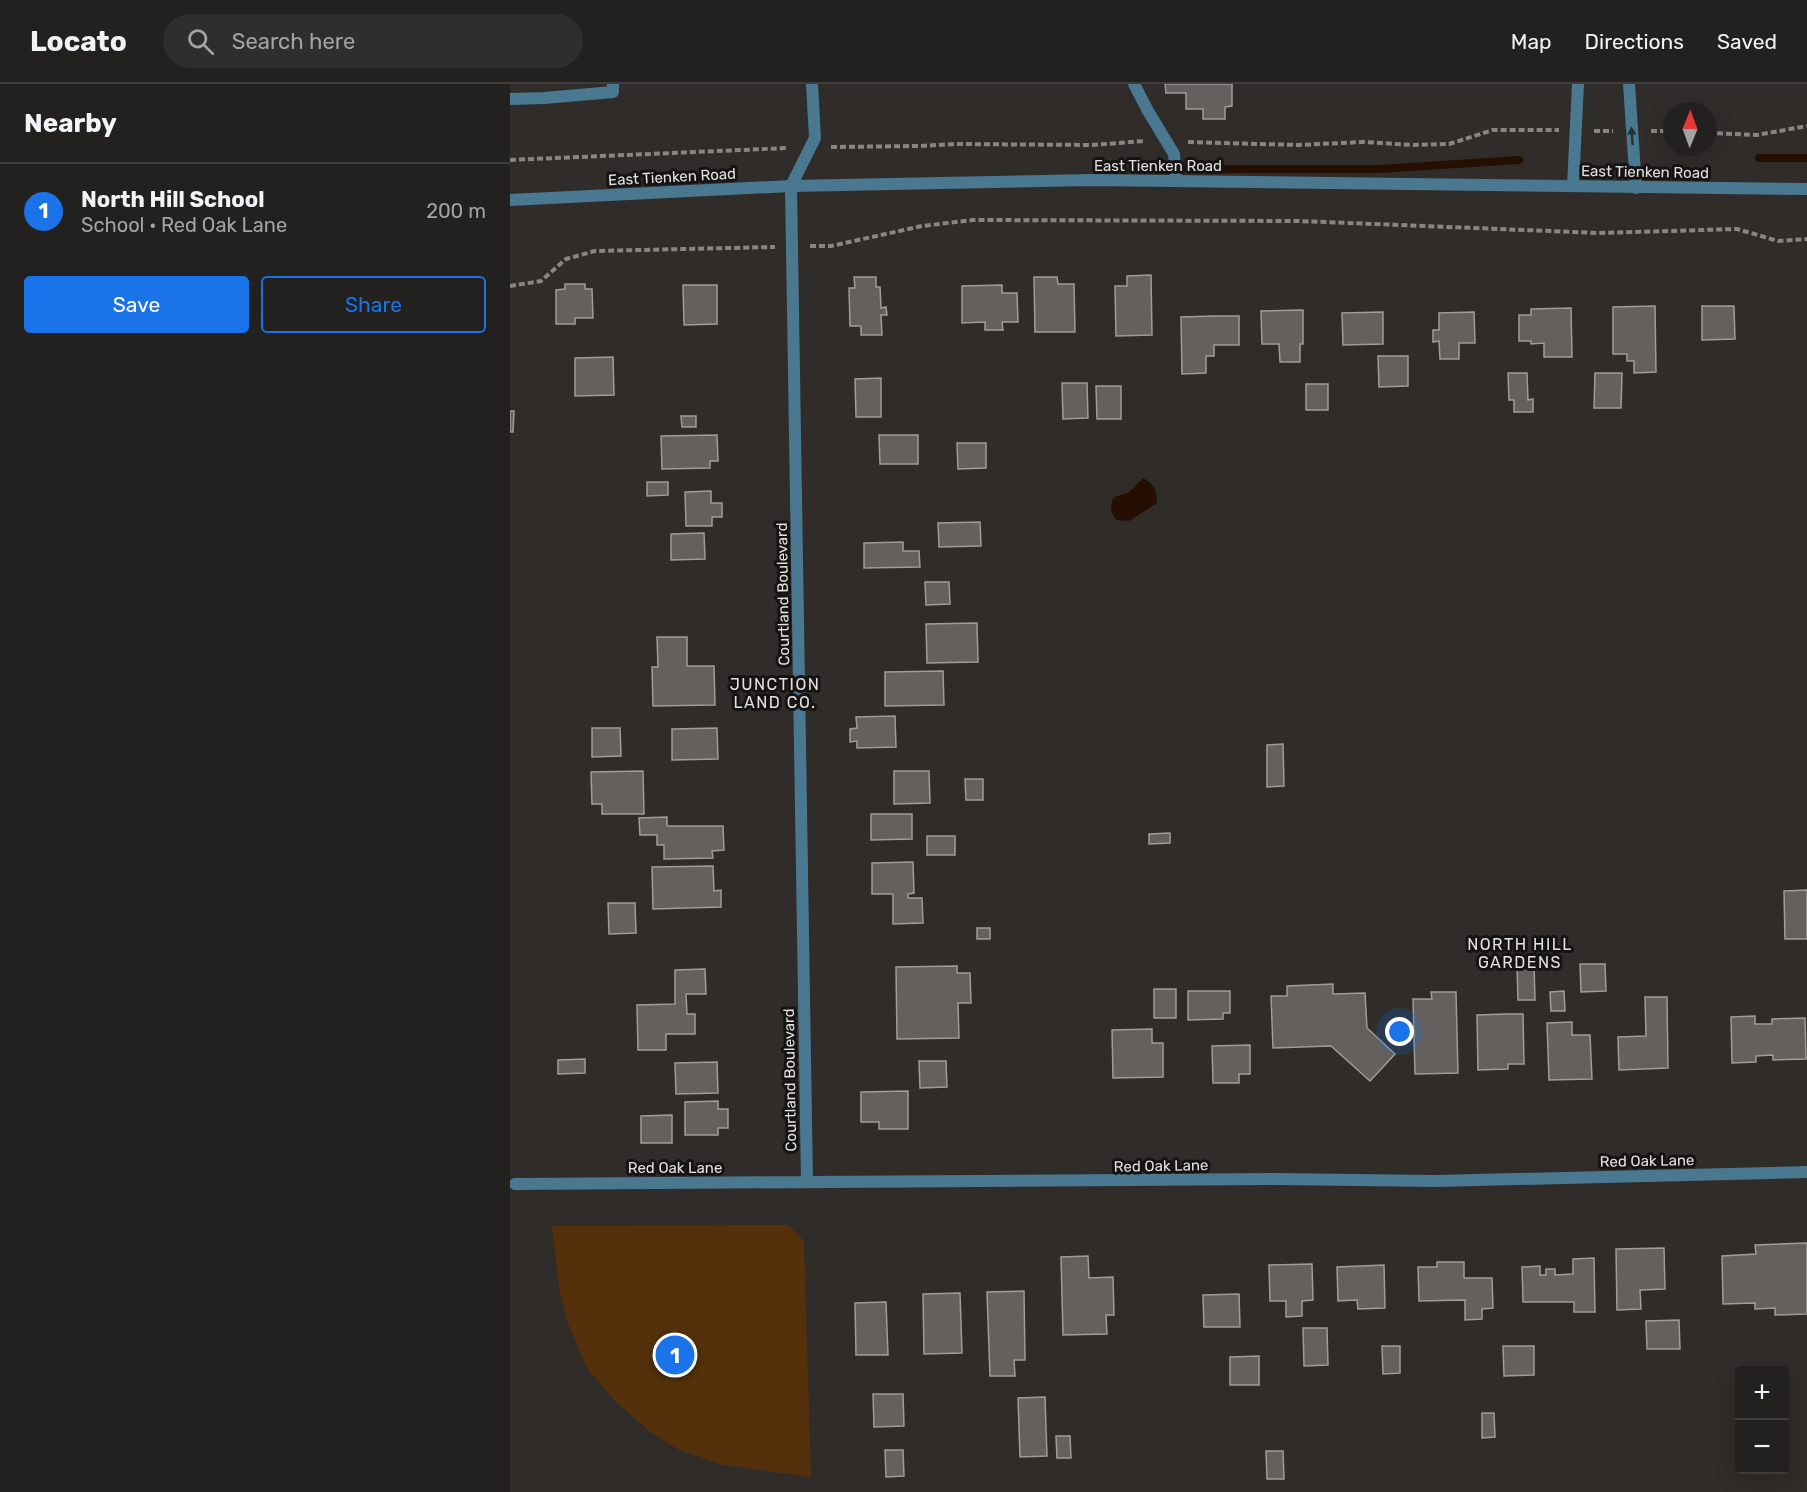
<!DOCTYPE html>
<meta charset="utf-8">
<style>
body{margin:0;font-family:Rubik,sans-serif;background:#2f2e2c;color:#f1f3f6}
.controls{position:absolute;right:18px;bottom:18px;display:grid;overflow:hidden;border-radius:6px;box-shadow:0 6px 24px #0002}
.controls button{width:54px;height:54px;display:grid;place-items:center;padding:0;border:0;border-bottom:2px solid #403e3d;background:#23211f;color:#f1f3f6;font:30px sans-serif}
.compass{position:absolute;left:1153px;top:18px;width:54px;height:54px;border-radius:50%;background:#23211f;box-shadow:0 6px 24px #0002;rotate:1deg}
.you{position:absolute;left:890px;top:948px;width:21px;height:21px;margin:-15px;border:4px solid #fff;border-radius:50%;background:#1a73e8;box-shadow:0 0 0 9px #1a73e833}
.badge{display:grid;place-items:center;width:39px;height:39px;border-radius:50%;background:#1a73e8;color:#fff;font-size:20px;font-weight:700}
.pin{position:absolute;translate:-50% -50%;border:3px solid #fff;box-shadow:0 2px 6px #0006}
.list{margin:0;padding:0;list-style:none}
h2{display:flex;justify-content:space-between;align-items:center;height:78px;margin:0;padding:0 24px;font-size:26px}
h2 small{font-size:20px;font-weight:400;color:#a3a3a4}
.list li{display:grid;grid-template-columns:39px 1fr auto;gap:18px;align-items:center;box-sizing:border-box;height:96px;padding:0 24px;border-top:2px solid #403e3d}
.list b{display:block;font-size:22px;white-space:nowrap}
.list p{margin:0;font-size:20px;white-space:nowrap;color:#a3a3a4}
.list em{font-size:20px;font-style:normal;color:#a3a3a4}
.actions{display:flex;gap:12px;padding:18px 24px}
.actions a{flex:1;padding:14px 0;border:2px solid #1a73e8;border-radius:6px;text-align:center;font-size:21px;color:#1a73e8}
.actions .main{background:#1a73e8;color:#fff}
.icon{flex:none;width:33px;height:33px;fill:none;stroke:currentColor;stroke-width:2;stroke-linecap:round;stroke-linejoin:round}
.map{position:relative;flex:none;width:1297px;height:1408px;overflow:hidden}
header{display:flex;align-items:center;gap:36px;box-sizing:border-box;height:84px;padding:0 30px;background:#23211f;border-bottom:2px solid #403e3d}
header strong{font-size:28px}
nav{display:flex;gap:33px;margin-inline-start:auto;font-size:21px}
.search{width:420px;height:54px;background:#2f2e2c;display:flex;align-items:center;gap:15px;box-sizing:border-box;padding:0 21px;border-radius:33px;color:#a3a3a4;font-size:22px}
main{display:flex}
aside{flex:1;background:#23211f}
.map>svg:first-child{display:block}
.green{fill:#54310b}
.water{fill:#240f00}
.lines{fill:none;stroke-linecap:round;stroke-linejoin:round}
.stream{stroke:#240f00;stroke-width:8}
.building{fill:#63605d;stroke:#a09c99;stroke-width:1.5}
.path{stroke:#888683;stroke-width:4;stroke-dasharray:6 3;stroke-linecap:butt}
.service{stroke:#4a7890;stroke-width:12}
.minor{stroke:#4a7890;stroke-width:12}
.tertiary{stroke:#4a7890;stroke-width:12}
.oneway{fill:#263238}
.labels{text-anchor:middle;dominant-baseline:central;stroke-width:6;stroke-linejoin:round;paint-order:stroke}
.street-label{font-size:15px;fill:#e3e1df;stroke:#161413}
.neighbourhood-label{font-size:16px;letter-spacing:1.5px;fill:#e3e1df;stroke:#161413}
</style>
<header>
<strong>Locato</strong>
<div class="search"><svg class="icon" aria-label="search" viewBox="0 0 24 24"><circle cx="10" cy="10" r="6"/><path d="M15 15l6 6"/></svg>Search here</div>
<nav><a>Map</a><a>Directions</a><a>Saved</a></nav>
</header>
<main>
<aside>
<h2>Nearby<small></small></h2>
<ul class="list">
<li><span class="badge">1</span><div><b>North Hill School</b><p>School · Red Oak Lane</p></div><em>200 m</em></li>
</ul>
<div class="actions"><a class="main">Save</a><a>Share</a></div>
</aside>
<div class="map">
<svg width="1297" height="1408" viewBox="0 0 1297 1408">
<rect width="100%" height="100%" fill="#2f2c29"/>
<path class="green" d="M278,1141L294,1157L301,1393L213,1381L169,1366L138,1346L105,1317L77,1284L58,1240L50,1209L42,1142Z"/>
<path class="water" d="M633,394C644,400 647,406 647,419L619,437L606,436C601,429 599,421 604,413L618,409Z"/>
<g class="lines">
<path class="stream" d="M1249,74H1297
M715,85H869L1009,76"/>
</g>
<path class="building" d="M655,0H722V22L715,23V35H693V25H676V9H656Z
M641,191L642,251L606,252L605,202H617V192Z
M344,193H366V203H370L371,224L376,223L377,231H371L372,251H351V242H340L339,204H345Z
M524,193H547L548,200H564L565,248H525Z
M55,200H75V205H82L83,234H65V240H46V206L55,205Z
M173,201H207V240L174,241Z
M492,201V209H507L508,238H492L493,246H475V238L452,239V202Z
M1145,222L1146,288L1124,289V277H1117V270H1103V223Z
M1192,222H1224L1225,255L1192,256Z
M1061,224L1062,273H1034V259L1021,260V257H1009V231H1021V225Z
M793,226V260H790V278H770L769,260H752L751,227Z
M873,228V260L833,261L832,229Z
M964,228L965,259H949V275H930L929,257L923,258V246H929V229Z
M704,232H729V261H704V272H696V289L672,290L671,233Z
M868,272H898V302L869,303Z
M103,273L104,311L65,312V274Z
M998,289H1017L1018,316L1023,315V328H1004V316H999Z
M1085,289H1112L1111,324H1084Z
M371,294V333H346L345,295Z
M552,299H577L578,334L553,335Z
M796,300H818V326H796Z
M586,302H611V335H587Z
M0,327H4L3,348H0Z
M171,332H186V343H172Z
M207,351L208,377H200V384L152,385L151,352Z
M369,351H408V380H370Z
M447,359H476V384L448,385Z
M137,398H158V411L137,412Z
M201,407V419H212V433H202V442H176L175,408Z
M470,438L471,462L429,463L428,439Z
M194,449L195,475L161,476V450Z
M393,458V467H409L410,483L354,484V459Z
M415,498H439L440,520L416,521Z
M467,539L468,578L417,579L416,540Z
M147,553H177V582H204L205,621L143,622L142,583H148Z
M433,587L434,621L375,622V588Z
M385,632L386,663L347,664V657L340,658V645L347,644L346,633Z
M82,644H110L111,672L82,673Z
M207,644L208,675L162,676V645Z
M773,660L774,702L757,703V661Z
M133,687L134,730H92V720H82L81,688Z
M384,687H419L420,719L384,720Z
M455,695H473V716H456Z
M361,730H402V755L361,756Z
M157,733V742H213L214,766L202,767L203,774L154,775V761H147V751H130L129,734Z
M660,749V759L639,760V750Z
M417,752H445V771H417Z
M403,778L404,809L398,810V814H412L413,839L383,840V810H362V779Z
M203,782L204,807L211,806V823L143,825L142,783Z
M1297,806V855H1275L1274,807Z
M98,819H125L126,849L99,850Z
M467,844H480V855H467Z
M1024,880L1025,916H1008L1007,881Z
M1070,880H1095L1096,907L1071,908Z
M447,882V889H460L461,919H448L449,954L387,955L386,883Z
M195,885L196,910H176L177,930H185V950H156V966H128L127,921L165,920V886Z
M823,900V910L855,909L857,944L885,970L860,997L821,962L763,964L761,912H777V902Z
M644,905H666V934H644Z
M678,907H720V929H713V935L678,936Z
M1054,907L1055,927H1041L1040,908Z
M921,908H946L948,989L905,990L903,915H922Z
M1135,913H1157L1158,984L1109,986L1108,953L1136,952Z
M997,930H1013L1014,980H998V985L968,986L967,931Z
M1245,932V940H1262V935L1295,934L1296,975L1263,976V971L1246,972V978L1222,979L1221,933Z
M1062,938V951H1080L1082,995L1039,996L1037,939Z
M642,945V959H653V993L603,994L602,946Z
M740,961V990H729V999H703L702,962Z
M75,975V989L48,990V976Z
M409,977H436L437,1003L410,1004Z
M207,978L208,1009L166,1010L165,979Z
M398,1007V1045H369V1038H351V1008Z
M208,1017V1025H218V1044H208V1051H175V1018Z
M162,1031V1059H131V1032Z
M1297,1159V1230L1265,1231V1224L1245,1225V1219L1213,1220L1212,1172L1246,1170L1245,1161Z
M1154,1164L1155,1205L1130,1206L1131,1225L1107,1226L1106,1165Z
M578,1172L579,1194L603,1193L604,1231H596L597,1250L553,1251L551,1173Z
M1084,1174L1085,1228H1064V1218H1013L1012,1183L1030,1182V1191H1036V1185H1045V1191L1063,1190V1175Z
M927,1178H954V1194H982L983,1224L972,1225V1235L955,1236V1216L909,1217L908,1183H927Z
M802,1180L803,1216L792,1217V1232L776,1233V1217H760L759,1181Z
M874,1181L875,1224L848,1225L847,1216L828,1217L827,1183Z
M514,1207L515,1276H504L505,1292H480L477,1208Z
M450,1209L452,1269L414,1270L413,1210Z
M729,1210L730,1243H694L693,1211Z
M376,1218L378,1271H346L345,1219Z
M1169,1236L1170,1265H1137L1136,1237Z
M793,1244H817L818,1281L794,1282Z
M872,1262H890V1289L873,1290Z
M993,1262H1024V1291L994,1292Z
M749,1272V1301H720V1273Z
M363,1310H393L394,1342L364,1343Z
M535,1313L537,1372L510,1373L508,1314Z
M972,1329H984L985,1353L972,1354Z
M546,1352H560L561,1374H547Z
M375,1366H393L394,1392L376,1393Z
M756,1367H773L774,1395H757Z"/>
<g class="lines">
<path class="path" d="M1084,47H1103
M1141,47H1162
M1198,49L1247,51L1297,42
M678,58L788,61L854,58L903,61L939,60L983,46H1049
M321,63L410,62L445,60L582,61L635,57
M0,76L278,64
M300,162H321L412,142L463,136L789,137L1089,149L1227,145L1268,157L1297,155
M0,202L31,197L56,175L85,167L265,163"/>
<path class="service" d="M624,0L638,27L664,70L666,96
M0,15L34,14L103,8V0
M281,102L305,54L302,0"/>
<path class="minor" d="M1119,0L1126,104
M281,102L297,1098
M1063,102L1068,0
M5,1100L765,1095L927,1097L1297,1088"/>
<path class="tertiary" d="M0,116L281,102L581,96L1297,105"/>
</g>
<defs><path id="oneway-solid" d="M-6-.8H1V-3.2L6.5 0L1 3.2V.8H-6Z" transform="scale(1.5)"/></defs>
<use class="oneway" href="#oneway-solid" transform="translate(1122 52) rotate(-94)"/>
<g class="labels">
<g class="street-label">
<text x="648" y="82">East Tienken Road</text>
<text transform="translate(1135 88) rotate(1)">East Tienken Road</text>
<text transform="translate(162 93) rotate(-3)">East Tienken Road</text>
<text transform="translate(273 510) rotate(-91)">Courtland Boulevard</text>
<text transform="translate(280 996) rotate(-91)">Courtland Boulevard</text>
<text transform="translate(1137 1077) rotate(-1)">Red Oak Lane</text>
<text transform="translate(651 1082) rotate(-1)">Red Oak Lane</text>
<text x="165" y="1084">Red Oak Lane</text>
</g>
<g class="neighbourhood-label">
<text x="265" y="600">JUNCTION<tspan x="265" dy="18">LAND CO.</tspan></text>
<text x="1010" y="860">NORTH HILL<tspan x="1010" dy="18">GARDENS</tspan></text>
</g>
</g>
</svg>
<div class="controls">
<button>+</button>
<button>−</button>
</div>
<svg class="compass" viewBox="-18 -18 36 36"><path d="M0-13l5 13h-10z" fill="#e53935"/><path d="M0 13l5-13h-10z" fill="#a3a3a4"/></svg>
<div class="you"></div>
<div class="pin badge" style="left:165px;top:1271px">1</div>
</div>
</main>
